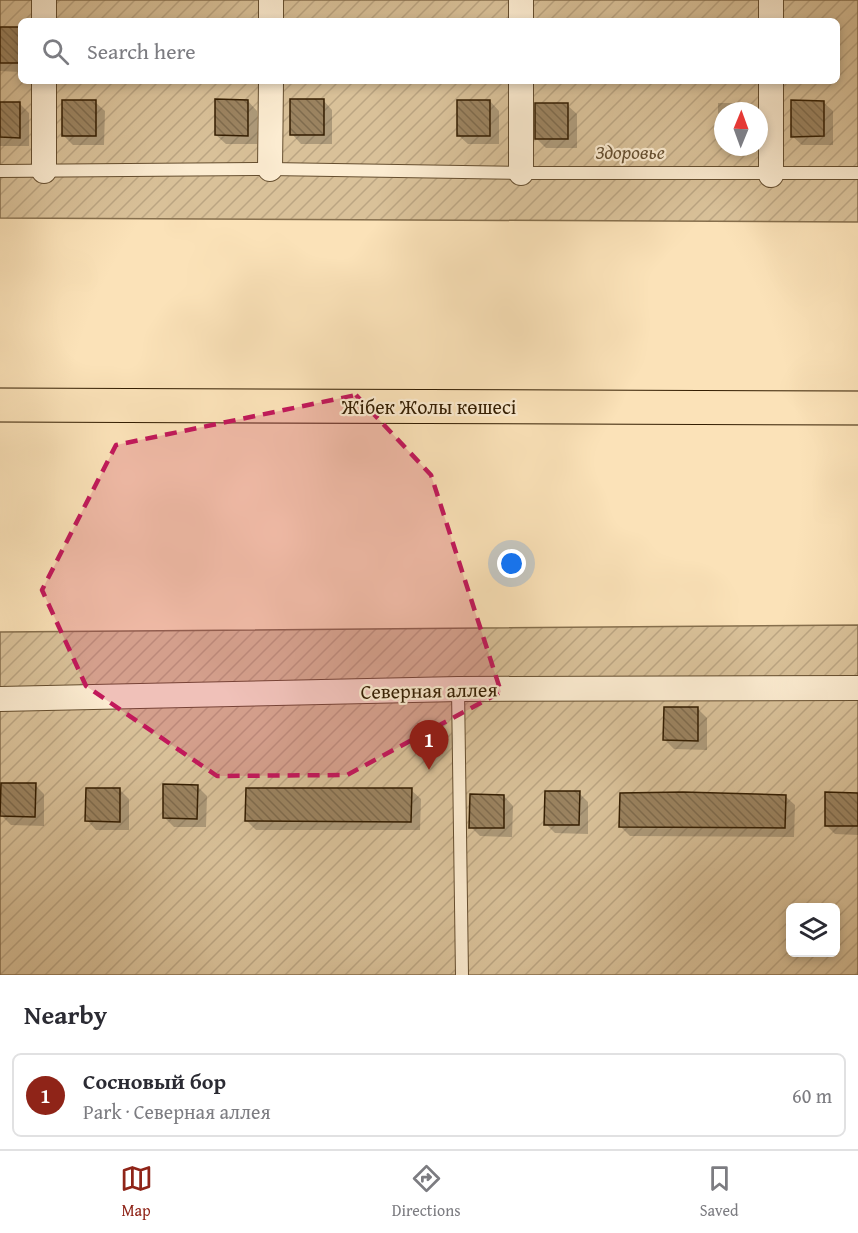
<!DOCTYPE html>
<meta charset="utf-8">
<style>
body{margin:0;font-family:"Gentium Book Plus",serif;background:#f7f7f7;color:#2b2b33}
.controls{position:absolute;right:18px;bottom:18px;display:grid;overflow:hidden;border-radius:9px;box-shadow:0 3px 9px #0003}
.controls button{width:54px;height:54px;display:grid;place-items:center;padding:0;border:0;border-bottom:2px solid #e1e1e2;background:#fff;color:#2b2b33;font:30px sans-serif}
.compass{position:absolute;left:714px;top:102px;width:54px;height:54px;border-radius:50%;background:#fff;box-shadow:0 3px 9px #0003;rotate:1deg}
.you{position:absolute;left:512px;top:564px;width:21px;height:21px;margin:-15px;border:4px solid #fff;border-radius:50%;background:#1a73e8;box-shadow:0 0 0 9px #1a73e833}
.badge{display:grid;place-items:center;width:39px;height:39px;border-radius:50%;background:#8f2418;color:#fff;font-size:20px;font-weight:700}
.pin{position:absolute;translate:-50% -50px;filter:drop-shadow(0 2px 3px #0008)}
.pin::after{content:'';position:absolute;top:32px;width:21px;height:18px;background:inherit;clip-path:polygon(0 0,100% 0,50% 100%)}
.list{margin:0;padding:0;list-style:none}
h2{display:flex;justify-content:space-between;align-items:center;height:78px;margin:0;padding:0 24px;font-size:26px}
h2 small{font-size:20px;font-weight:400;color:#7c7c81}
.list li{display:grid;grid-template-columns:39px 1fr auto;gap:18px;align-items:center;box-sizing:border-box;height:84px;margin:0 12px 12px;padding:0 12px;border:2px solid #e1e1e2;border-radius:9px}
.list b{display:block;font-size:22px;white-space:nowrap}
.list p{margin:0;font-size:20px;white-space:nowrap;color:#7c7c81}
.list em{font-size:20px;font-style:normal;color:#7c7c81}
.icon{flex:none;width:33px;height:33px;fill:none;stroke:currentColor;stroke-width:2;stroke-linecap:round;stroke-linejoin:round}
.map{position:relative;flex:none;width:858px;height:975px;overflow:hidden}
.search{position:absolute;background:#fff;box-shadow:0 3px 9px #0003;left:18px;right:18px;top:18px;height:66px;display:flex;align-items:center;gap:15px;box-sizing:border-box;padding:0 21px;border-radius:9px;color:#7c7c81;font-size:22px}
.sheet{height:174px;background:#fff}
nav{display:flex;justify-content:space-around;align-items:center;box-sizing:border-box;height:84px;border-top:2px solid #e1e1e2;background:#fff;font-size:16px;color:#7c7c81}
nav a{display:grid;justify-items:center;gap:3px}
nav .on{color:#8f2418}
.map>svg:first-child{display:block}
.garden{fill:url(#garden-furrows);stroke:#866f4d;stroke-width:1.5;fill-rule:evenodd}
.shadow{fill:#0003}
.building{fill:url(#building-back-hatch);stroke:#331d01;stroke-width:1.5}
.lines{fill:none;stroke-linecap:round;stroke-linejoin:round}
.lane-casing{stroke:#654e2f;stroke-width:14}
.street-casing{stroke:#654e2f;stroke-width:26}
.highway-casing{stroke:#331d01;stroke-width:35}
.lane{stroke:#fcecd1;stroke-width:12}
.street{stroke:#fcecd1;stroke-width:24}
.highway{stroke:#fbe2b8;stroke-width:33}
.marked{fill:#c2185b;fill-opacity:0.2;stroke:#c2185b;stroke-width:4.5;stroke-dasharray:12 8;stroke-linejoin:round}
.labels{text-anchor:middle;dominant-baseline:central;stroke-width:4.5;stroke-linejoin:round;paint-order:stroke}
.park-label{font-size:20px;font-style:italic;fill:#654e2f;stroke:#fcecd1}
.street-label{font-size:20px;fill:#331d01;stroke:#fcecd1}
</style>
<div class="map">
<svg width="858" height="975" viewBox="0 0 858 975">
<defs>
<pattern id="garden-furrows" width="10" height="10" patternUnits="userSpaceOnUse" patternTransform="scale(1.5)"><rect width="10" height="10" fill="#d9c199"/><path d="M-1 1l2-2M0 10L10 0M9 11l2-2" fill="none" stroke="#bba582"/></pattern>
<pattern id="building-back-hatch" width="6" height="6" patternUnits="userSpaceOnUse" patternTransform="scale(1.5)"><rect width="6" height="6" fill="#9b8360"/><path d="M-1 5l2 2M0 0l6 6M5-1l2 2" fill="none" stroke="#7f6b4d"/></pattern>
</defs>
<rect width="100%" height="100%" fill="#fbe2b8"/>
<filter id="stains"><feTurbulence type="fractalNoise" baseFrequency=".00333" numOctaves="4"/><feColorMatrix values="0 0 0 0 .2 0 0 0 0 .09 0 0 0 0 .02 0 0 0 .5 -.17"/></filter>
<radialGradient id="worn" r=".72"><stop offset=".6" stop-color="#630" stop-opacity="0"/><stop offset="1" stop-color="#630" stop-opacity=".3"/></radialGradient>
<path class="garden" d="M0,0H858V222L0,218ZM21,21H837V81H21ZM723,111H759V147H723Z
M858,625V975H0V632ZM790,908H836V952H790Z"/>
<path class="shadow" d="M0,29H21V72L0,71Z
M323,100L332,110V144H301L292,134Z
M248,101L257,111V144H226L216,135Z
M490,101L499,111V144H468L458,135Z
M95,102L105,111L104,145H73L64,136Z
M823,102L833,111V145H802L792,136Z
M0,103H19L29,113V146H0Z
M718,103H749L758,111H723V141L718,136Z
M567,105L577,114V148H546L537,139Z
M698,709L707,718V750L674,749L665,740Z
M35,785L44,794V826L11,825L2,816Z
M197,786L207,796L206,827H174L164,817Z
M120,790L129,799V830H96L87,820Z
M411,790L421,799L420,830H256L247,821Z
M579,793L588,802V834L555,833L546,824Z
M858,794V835L835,834L826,825Z
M504,796L513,806L512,837L480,836L471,827Z
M785,796L795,805L794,837L630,836L620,826Z"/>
<path class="building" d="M0,27H21V63H0Z
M215,99L248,100V136L215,135Z
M290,99H324V135H290Z
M62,100H96V136H62Z
M457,100H490V136H457Z
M791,100L824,101V136L791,137Z
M0,102H20V138L0,137Z
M535,103H568V139H535Z
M664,707H698V741L663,740Z
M1,783H36L35,817L0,816Z
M163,784L198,785L197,819L163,818Z
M86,788H120V822L85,821Z
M246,788H412L411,822L245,821Z
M545,791H580L579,825H544Z
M683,792L786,795L785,828L619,827L620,793Z
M825,792L858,793V826H825Z
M470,794L504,795V828H469Z"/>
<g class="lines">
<defs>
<path id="lane" d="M0,171L270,169L521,173H858
M458,689L462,975"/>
<path id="street" d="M44,21V0
M271,21V0
M521,21V0
M771,21V0
M270,169L271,81
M44,171V81
M521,173V81
M771,175V81
M0,699L458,689L858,688"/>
<path id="highway" d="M0,405L858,408"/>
</defs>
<use href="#lane" class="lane-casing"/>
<use href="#street" class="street-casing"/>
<use href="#highway" class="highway-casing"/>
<use href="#lane" class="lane"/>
<use href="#street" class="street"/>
<use href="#highway" class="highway"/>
</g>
<path class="marked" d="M356,395L431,475L501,692L347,775L217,776L86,686L42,590L116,445Z"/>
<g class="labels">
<g class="park-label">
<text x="630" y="151">Здоровье</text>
</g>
<g class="street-label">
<text x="429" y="406">Жібек Жолы көшесі</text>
<text transform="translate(429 690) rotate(-1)">Северная аллея</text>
</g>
</g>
<rect width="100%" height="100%" filter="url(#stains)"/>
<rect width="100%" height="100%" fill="url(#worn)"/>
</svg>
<div class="controls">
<button><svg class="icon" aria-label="layers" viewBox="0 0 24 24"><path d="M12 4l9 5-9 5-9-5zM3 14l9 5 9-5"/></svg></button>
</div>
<svg class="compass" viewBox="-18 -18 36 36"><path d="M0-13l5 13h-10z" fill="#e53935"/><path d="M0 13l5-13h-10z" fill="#7c7c81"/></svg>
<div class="you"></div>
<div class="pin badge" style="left:429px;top:770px">1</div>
<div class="search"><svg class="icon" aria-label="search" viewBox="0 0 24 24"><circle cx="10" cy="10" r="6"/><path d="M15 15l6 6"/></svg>Search here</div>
</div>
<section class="sheet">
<h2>Nearby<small></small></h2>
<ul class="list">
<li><span class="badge">1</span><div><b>Сосновый бор</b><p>Park · Северная аллея</p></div><em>60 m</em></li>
</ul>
</section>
<nav>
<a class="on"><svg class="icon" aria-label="map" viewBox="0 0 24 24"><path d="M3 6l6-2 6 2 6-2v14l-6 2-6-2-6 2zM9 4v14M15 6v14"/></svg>Map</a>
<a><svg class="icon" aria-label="directions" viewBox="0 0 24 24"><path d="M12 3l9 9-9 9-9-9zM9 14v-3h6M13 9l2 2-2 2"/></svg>Directions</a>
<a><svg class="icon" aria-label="saved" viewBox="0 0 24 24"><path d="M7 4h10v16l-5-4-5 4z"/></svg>Saved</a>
</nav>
